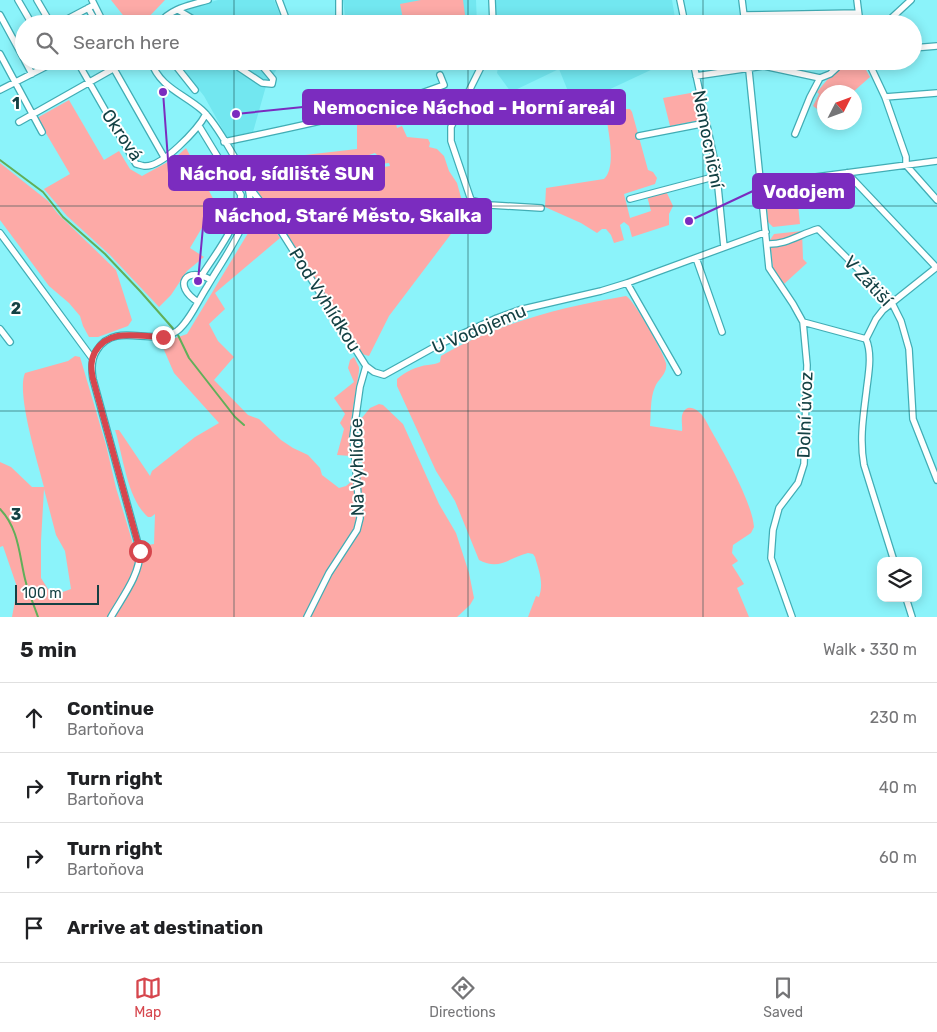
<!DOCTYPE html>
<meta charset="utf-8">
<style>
body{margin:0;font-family:Rubik,sans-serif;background:#f6f6f6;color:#202124}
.controls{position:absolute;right:15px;bottom:15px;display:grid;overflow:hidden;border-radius:10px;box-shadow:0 2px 12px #0003}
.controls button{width:45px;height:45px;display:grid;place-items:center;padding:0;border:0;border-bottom:1px solid #e0e0e0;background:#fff;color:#202124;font:25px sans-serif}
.compass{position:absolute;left:817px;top:85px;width:45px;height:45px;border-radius:50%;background:#fff;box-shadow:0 2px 12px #0003;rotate:48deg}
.scale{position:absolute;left:15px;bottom:12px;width:84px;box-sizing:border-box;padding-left:5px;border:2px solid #144144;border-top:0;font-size:14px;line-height:18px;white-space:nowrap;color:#144144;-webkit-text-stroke:4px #fff;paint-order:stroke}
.stop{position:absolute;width:15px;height:15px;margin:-11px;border:4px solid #d6464d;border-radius:50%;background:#fff}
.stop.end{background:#d6464d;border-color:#fff;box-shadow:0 1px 5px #0008}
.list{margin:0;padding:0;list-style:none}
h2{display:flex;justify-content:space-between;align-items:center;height:65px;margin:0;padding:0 20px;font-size:21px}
h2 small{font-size:16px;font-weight:400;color:#757577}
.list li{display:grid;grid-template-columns:32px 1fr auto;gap:15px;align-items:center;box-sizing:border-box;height:70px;padding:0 20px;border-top:1px solid #e0e0e0}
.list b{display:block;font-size:19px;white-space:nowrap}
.list p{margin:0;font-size:16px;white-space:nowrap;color:#757577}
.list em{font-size:16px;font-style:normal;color:#757577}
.icon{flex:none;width:28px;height:28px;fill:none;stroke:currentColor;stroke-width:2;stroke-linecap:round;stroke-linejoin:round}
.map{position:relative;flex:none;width:937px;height:617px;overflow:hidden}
.search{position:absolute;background:#fff;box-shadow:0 2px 12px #0003;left:15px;right:15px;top:15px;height:55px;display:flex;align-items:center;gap:12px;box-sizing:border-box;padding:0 18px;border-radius:28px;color:#757577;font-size:19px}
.sheet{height:345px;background:#fff}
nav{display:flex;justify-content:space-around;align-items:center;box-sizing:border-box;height:70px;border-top:1px solid #e0e0e0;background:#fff;font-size:14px;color:#757577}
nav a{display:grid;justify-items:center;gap:2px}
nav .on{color:#d6464d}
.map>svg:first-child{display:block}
.built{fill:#72e7f0}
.green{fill:#fdaaa7;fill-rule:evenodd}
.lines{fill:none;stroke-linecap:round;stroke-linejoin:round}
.stream{stroke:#61af59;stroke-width:2}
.minor-casing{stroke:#41adb5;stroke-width:8}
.minor{stroke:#fff;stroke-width:5.5}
.route{stroke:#d6464d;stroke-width:6}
.grid{fill:none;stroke:#144144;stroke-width:1;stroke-opacity:0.55}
.labels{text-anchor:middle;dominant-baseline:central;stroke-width:4;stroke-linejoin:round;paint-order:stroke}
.street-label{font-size:18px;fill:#144144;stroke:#fff}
.grid-label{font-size:16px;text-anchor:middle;font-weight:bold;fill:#144144;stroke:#fff;stroke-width:4;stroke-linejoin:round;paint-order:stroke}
.leader{fill:none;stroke:#7b2cbf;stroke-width:2}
.callout-dot{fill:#7b2cbf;stroke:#fff;stroke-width:2}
.callout{fill:#7b2cbf;stroke:#7b2cbf;stroke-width:2}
.callout-label{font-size:19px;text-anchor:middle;font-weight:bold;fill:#fff}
</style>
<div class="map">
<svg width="937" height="617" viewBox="0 0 937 617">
<rect width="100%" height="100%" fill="#8bf3fa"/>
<path class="built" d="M218,0H274L284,24H166L174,16L200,5Z
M343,0H476L477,24H380L378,22L373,24H346Z
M491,0H672L676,24H494Z
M176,61H282L266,86L253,132L228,139L204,96Z
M499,61H670L574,106L559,69L511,92L497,73Z"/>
<path class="green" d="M111,0H165L142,24H130Z
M421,0H463L466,22L404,24L400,4Z
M848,61H861L870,77L853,92H824V114L813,106L819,94L817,92L827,80Z
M696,92L701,120L670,126L663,98Z
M69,100L104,160L119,151L130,169L142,176L175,158L186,148L216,204L190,248L204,257L187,271L171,295L159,307L110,255L67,216L44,189L70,174L37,118Z
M625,109H630L632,112L648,170L653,172L657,178L655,184L624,194L630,218L651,211L647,196L666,191L673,206L669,214V225L632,237L629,226L624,222L620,225L624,240L614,243L611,235L606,229H602L597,233L581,223L545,207L546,188L604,179C616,168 609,136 607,121Z
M393,110L397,128L402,126L407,137L428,139L430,143L429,147L437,149L444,156L449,171L457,183L462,201L461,213L453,231L448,238L389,316L369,356L362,354L255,187L390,166L389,163L380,164L379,157L375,153L369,155L366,164L307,174H275L272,163L279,158L357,149V121Z
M0,163L48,201L58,214L116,270L132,320L128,326L98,337H89L83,326L80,316L69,303L49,286L0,220Z
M798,205L800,224L773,227L768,222L767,208Z
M262,210L280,238L215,293L225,309L209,324L218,341L234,357L214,380L248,415L259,419L281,440L293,448L308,455L320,468L322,475L339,488L346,486L363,472L361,449V419L370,408L379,404L383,405L403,424L439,504L456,533L469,573L474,598L470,605L457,617H12L16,595V584L3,546L0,547V462L11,467L32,487H44C38,463 16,393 25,373L68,361L75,356L80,357L106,445L116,488L134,547L154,544L155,514L151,517H148C127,499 123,455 115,430H119L150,476L152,471L195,437L219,423L174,373L161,343L187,334ZM44,489L56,535L65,551L71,589L57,594L48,589L41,578V541Z
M802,231L803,259L807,263L784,284L773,269L770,240L774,234Z
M626,296C634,300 664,353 666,363C668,374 658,379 655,387C650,398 651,414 650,426L682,431C683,425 679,414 686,409C691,405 699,411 702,415C706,420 709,427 712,432C725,455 752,502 754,527L751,533L733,545L732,553L738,561L732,565L744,584L737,588L749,617H528L536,596L539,597C544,583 539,571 535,557L533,554L528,553C508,558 500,571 479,560L455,501L436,471L397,386V379C405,372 417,366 428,365C433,364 436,364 440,362L441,356C498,323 562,307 626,296Z
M354,357L359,367V371L351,421V456L337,455L344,429L340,423L345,414L334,398L354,382L348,368L350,360Z"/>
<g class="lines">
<path class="stream" d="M0,160L43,192L63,217L105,254L140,291L177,333L189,358L235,417L244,425
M0,509C19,529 19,554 25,579C28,592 34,605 38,617"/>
<defs>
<path id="minor" d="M18,0L32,24
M37,0L51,24
M92,0L104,24
M279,0L288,24
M492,0L493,24
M680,0L685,24
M742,0L745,24
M857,0L860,24
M88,8L97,24
M178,10L201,24
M0,15L24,59
M744,15L858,13
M58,24L94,5
M159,24C170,8 191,5 208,0
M339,24V0
M885,24L911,0
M913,48L937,46
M0,54L42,132
M25,61L32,74
M77,61L136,164C137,164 143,166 144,166C162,168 198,129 206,114
M172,61L195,90
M229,61L262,83L272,84L273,79L258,61
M484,61L451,127V141L471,200L490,205L541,208
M693,61L716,167L724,247
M748,61L769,268L793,304L803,322L866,339
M868,61L885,97L906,157V165L937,200
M114,69L164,157
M696,76L764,66L820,78L830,74L844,61
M0,90L49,65L47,61
M885,97L937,93
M19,122L118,66L124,61
M199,126L241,195C239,225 218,250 202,275
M795,134L810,97L820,78
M639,136L706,123
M224,142C298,126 373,112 444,85L440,75
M847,173L936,267
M808,178L937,161
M250,188L272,217L366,366L374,372L384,375L438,345L497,318L519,310L601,291L627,283L766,232
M630,199L717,176
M0,233L92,358
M767,244C786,245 800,234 818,229L892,303L901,321L909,349L913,419L937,480
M696,258L722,332
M627,283L678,372
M198,302C171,285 187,265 211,280
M0,329L10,342
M866,339C872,353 869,371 867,386C864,412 859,438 864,465L894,561
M866,339L876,319L883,310L937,267
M906,598L912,617
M111,617C123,596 140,575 140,551L93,379C91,368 91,359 97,350C116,320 153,348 177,331C189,322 199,299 207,287C220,264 237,242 246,217C249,209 251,201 249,192C247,174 215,122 202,110C184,94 159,87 151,61
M307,617L329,573L357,530L360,518L353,437L360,387L366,366
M792,617L771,558L773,530L779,508L798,483L804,464L807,365L803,322"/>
</defs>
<use href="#minor" class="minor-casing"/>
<use href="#minor" class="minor"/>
</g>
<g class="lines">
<path class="route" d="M140,551L93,379C91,369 90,361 95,352C109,327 140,337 163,337"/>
</g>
<path class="grid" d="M234,0V24M468,0V24M703,0V24M234,61V617M468,61V617M703,61V617M0,206H937M0,411H937"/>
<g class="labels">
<g class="street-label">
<text transform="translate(122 135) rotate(56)">Okrová</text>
<text transform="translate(708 139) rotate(79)">Nemocniční</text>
<text transform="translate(868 281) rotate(47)">V Zátiší</text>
<text transform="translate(325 300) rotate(58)">Pod Vyhlídkou</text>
<text transform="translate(479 329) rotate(-23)">U Vodojemu</text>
<text transform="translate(805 415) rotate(-88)">Dolní úvoz</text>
<text transform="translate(357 467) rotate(-91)">Na Vyhlídce</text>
</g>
</g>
<g class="grid-label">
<text x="16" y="109">1</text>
<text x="16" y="314">2</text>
<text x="16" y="520">3</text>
</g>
<path class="leader" d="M236 114L303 107M163 92L169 173M689 221L753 191M198 281L204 216"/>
<g class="callout-dot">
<circle cx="236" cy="114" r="5"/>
<circle cx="163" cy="92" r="5"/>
<circle cx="689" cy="221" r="5"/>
<circle cx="198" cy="281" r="5"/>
</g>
<g class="callout">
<rect x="303" y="90" width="322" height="34" rx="5"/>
<rect x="169" y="156" width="215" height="34" rx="5"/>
<rect x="753" y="174" width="101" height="34" rx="5"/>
<rect x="204" y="199" width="287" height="34" rx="5"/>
</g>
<g class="callout-label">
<text x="464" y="114">Nemocnice Náchod - Horní areál</text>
<text x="277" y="180">Náchod, sídliště SUN</text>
<text x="804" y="198">Vodojem</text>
<text x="348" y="222">Náchod, Staré Město, Skalka</text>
</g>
</svg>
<div class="controls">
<button><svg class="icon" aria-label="layers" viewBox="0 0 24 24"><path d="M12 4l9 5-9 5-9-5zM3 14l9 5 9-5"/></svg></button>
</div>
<svg class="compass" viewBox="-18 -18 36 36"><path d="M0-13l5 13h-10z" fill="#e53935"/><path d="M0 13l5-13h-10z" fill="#757577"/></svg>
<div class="scale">100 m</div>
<div class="stop" style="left:140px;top:551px"></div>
<div class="stop end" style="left:163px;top:337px"></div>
<div class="search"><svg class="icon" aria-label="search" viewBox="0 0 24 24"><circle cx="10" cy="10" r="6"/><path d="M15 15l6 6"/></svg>Search here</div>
</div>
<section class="sheet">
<h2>5 min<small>Walk · 330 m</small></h2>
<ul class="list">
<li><svg class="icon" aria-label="ahead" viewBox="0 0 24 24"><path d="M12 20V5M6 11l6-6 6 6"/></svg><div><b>Continue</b><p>Bartoňova</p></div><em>230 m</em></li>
<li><svg class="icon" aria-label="right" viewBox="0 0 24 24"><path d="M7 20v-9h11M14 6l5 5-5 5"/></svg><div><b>Turn right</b><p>Bartoňova</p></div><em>40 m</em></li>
<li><svg class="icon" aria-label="right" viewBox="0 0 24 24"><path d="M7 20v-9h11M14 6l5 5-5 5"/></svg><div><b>Turn right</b><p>Bartoňova</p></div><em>60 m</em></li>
<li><svg class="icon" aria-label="arrive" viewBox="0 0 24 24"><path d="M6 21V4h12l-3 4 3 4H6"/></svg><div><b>Arrive at destination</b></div></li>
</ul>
</section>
<nav>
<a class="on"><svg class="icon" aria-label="map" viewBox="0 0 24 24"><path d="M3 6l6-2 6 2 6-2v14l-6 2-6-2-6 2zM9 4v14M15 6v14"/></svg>Map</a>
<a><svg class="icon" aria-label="directions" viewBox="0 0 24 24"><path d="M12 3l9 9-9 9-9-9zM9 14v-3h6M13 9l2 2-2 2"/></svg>Directions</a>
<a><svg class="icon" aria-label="saved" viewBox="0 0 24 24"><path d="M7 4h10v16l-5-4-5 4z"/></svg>Saved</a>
</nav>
